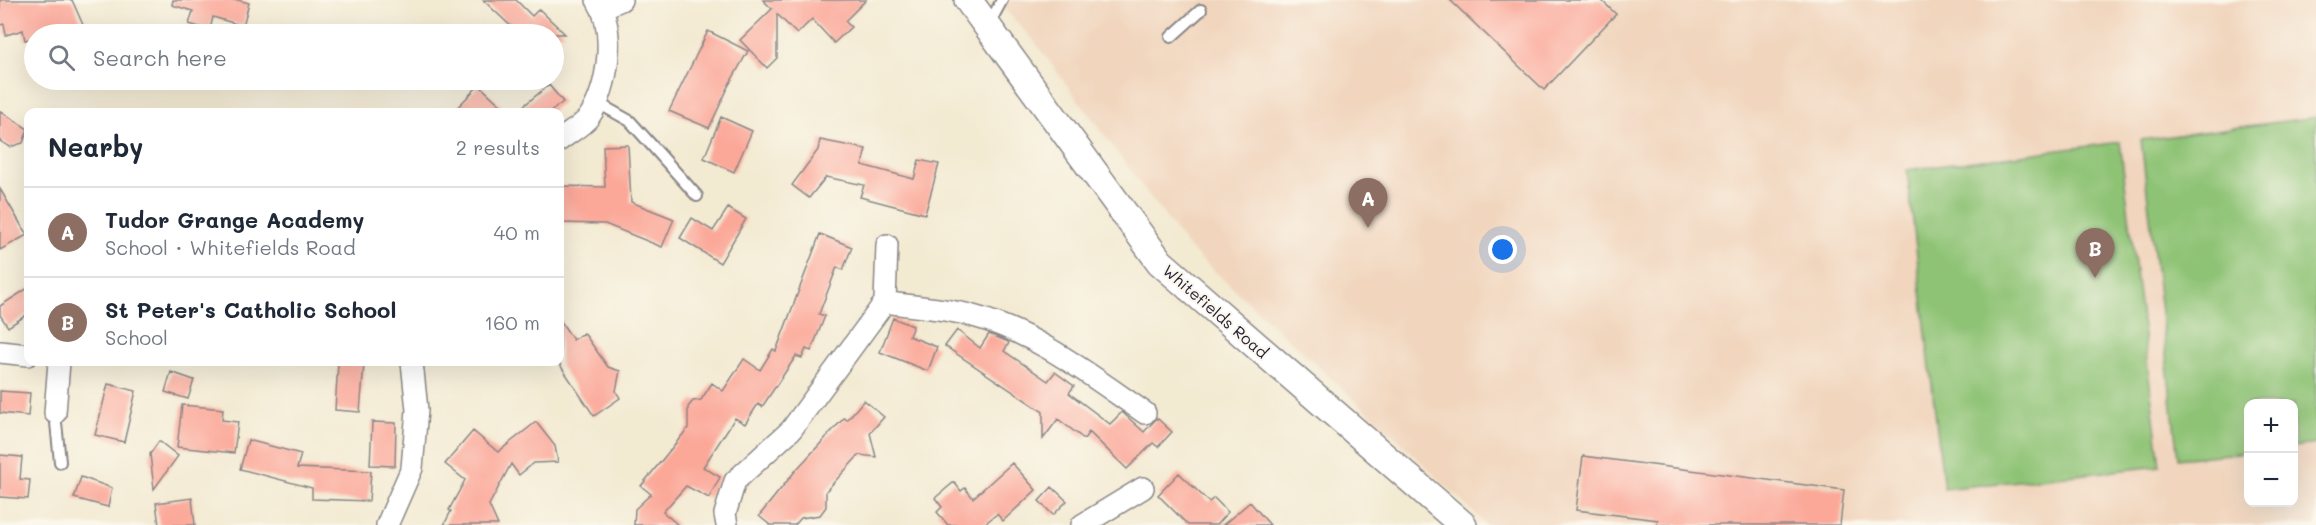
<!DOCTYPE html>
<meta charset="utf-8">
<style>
body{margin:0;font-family:Mali,sans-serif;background:#f6f6f7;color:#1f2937}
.controls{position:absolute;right:18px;bottom:18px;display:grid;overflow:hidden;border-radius:12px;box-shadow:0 6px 24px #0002}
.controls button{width:54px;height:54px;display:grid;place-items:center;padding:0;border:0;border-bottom:2px solid #e0e1e3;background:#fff;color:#1f2937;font:30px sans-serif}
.you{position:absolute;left:1503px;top:250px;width:21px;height:21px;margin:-15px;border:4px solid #fff;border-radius:50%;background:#1a73e8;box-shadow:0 0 0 9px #1a73e833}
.badge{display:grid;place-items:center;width:39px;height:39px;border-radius:50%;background:#b5179e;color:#fff;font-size:20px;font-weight:700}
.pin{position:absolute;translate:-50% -50px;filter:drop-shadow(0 2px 3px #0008)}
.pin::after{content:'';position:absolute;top:32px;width:21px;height:18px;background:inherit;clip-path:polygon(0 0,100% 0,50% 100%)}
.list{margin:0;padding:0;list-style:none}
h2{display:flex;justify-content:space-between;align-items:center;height:78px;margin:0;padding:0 24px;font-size:26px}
h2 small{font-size:20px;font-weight:400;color:#747a83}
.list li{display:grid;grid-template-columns:39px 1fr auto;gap:18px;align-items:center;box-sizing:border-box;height:90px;padding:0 24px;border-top:2px solid #e0e1e3}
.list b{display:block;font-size:22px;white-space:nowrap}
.list p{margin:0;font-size:20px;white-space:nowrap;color:#747a83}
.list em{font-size:20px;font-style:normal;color:#747a83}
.icon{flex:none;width:33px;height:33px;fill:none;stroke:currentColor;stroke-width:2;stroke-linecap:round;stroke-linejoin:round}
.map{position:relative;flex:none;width:2316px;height:525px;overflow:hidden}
.search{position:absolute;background:#fff;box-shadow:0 6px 24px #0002;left:24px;top:24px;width:540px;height:66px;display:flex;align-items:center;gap:15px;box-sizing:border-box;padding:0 21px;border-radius:33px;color:#747a83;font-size:22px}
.panel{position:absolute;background:#fff;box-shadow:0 6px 24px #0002;left:24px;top:108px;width:540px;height:258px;border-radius:12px}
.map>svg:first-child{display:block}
.built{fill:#f1d5bd;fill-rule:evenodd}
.green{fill:#8ec375;stroke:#587258;stroke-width:1.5}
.building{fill:#fba899}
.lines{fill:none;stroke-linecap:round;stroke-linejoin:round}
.service-casing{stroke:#8a8686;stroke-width:14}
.minor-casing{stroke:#8a8686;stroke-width:24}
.tertiary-casing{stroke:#8a8686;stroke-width:30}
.service{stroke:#fff;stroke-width:10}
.minor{stroke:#fff;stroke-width:21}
.tertiary{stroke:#fff;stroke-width:27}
.labels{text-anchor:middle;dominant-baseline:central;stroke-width:4.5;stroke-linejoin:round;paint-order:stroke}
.street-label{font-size:16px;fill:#22223b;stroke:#fbf7ec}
</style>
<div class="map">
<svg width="2316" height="525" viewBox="0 0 2316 525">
<rect width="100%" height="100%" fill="#fbf7ec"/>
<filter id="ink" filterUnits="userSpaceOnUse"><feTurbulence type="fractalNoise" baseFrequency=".0167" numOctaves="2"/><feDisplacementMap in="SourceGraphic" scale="12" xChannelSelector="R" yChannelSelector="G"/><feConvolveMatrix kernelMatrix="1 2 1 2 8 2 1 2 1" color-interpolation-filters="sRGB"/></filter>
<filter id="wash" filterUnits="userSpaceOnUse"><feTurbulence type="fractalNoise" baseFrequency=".008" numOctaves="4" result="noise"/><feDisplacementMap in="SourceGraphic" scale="24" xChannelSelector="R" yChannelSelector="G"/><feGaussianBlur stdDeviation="1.35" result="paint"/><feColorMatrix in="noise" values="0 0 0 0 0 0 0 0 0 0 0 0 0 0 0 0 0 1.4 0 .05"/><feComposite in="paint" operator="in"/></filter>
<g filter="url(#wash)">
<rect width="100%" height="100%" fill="#f3ead2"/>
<path class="built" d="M996,0H2316V525H1486L1393,435L1187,246L1034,41ZM2248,404H2294V502H2248Z"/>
<path class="green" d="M2316,117V444L2294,447V404H2248V452L2178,459L2141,140Z
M2120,142L2160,466L1944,489L1907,170Z"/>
<g id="blocks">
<path class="building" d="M0,0H72L87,34H64L62,30L46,34H34V38L25,40L23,30L6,35L4,24L0,25Z
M173,0H238L249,3L243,26L213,17L210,30L189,24L193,11L172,5Z
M483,0H516L532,16L539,9L565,34H515L517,32Z
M763,0H866L845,21L851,27L834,43L812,19L797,34L777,14V58L767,68L740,40L772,9Z
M1450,0H1601L1616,14L1544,90Z
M708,31L748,51L726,90H727L709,128L669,111Z
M479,85L508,112H453Z
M549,85L563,102L550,112H516Z
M0,111L28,129L23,143L10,147L0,141Z
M721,117L752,131L734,172L704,158Z
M820,140L866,149L862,165L914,179L919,160L939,164L925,214L860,197L864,185L826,177L809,198L792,185L818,150Z
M628,145L631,202L674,219L662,247L605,224L560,223V186L605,187L603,146Z
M0,189L27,235L0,250Z
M728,208L746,219L720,263L680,238L692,218L713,231Z
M820,234L852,247L843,270L837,267L819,314L825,316L811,351L806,349L802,358L796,356L762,407L758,404L745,424L735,418L703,467L720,477L709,498L686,486L663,512L678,525H634L635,509L651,494L641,486L688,428V407L693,401L701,400L712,383L723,391L744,359L760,370L773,349L776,351Z
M28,288V314L8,327L0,315V306Z
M893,318L913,326L909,336L937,347L928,371L880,352Z
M560,320L573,340L584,333L608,367L620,371L616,391L620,398L594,416L560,365Z
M957,330L980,348L989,334L1006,341L1009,343L1004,351L1048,381L1055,372L1074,386L1069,393L1110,424L1122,412L1144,432L1157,418L1172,432L1158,447L1153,443L1127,469L1089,432L1084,439L1058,419L1043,439V412L945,346Z
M338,363L364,364L360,412L335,410Z
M171,372L194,380L188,399L165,392Z
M108,384L136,391L124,442L95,435Z
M0,391L30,393L28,416L0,413Z
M864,400L884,417L870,433L876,457L859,455L826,491V507L820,515L801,518L795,525H770L759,516L796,470L844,418L847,420Z
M182,405L223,409L222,420L238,422L234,453L177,447Z
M372,422L396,423L395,466L370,465Z
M536,422L555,446L558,462L534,463L519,475L511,464L489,505L498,525H444L451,511L449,510L465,480L445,464L473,431L498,452Z
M248,440L301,454L297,468L371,471L369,501L312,499V488L240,469Z
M159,441L178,456L154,489L150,454Z
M0,455L22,457L20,479L30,480L28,499L0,497Z
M1583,456L1844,490L1840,525H1657L1658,520L1576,510Z
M1012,463L1036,490L1003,521L997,514L983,525H948L937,512L942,507L935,498L954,482L961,491L965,488L973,498Z
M1179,473L1209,502L1214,498L1228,512L1216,525H1188L1158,495Z
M81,477L112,488L108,507L74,498Z
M1052,487L1067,501L1053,515L1039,501Z
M192,498L195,525H159L156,503Z
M1250,502L1270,525H1223Z"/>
</g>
</g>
<g filter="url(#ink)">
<use href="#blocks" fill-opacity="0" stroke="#8a8686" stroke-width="1.5"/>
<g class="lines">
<defs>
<path id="service" d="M988,26L1002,0
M1171,37L1201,10
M596,102L630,121L697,196
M55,413L60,462"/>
<path id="minor" d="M602,8L621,0
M560,140C569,133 582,126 589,117C609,89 616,29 597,0
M885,302L887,245
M0,352L28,355
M55,413L59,362
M387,525L412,468L417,410L412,362
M727,525L725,514L735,481L791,430L885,302C914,307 945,308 973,316C1037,333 1091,376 1145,413
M1082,525L1143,488"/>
<path id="tertiary" d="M968,0L1160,262L1463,525"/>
</defs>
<use href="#service" class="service-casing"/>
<use href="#minor" class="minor-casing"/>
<use href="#tertiary" class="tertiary-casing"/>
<use href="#service" class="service"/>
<use href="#minor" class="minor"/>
<use href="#tertiary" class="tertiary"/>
</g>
</g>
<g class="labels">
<g class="street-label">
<text transform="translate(1216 311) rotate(41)">Whitefields Road</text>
</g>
</g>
</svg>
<div class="controls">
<button>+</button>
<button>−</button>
</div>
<div class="you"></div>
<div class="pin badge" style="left:1368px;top:228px;background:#8d6e63">A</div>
<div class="pin badge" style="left:2095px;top:278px;background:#8d6e63">B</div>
<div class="search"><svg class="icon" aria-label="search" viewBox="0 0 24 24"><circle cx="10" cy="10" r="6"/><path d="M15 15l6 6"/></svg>Search here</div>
<section class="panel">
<h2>Nearby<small>2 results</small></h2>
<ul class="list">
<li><span class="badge" style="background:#8d6e63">A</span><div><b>Tudor Grange Academy</b><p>School · Whitefields Road</p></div><em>40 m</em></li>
<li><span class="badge" style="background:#8d6e63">B</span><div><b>St Peter's Catholic School</b><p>School</p></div><em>160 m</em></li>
</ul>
</section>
</div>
